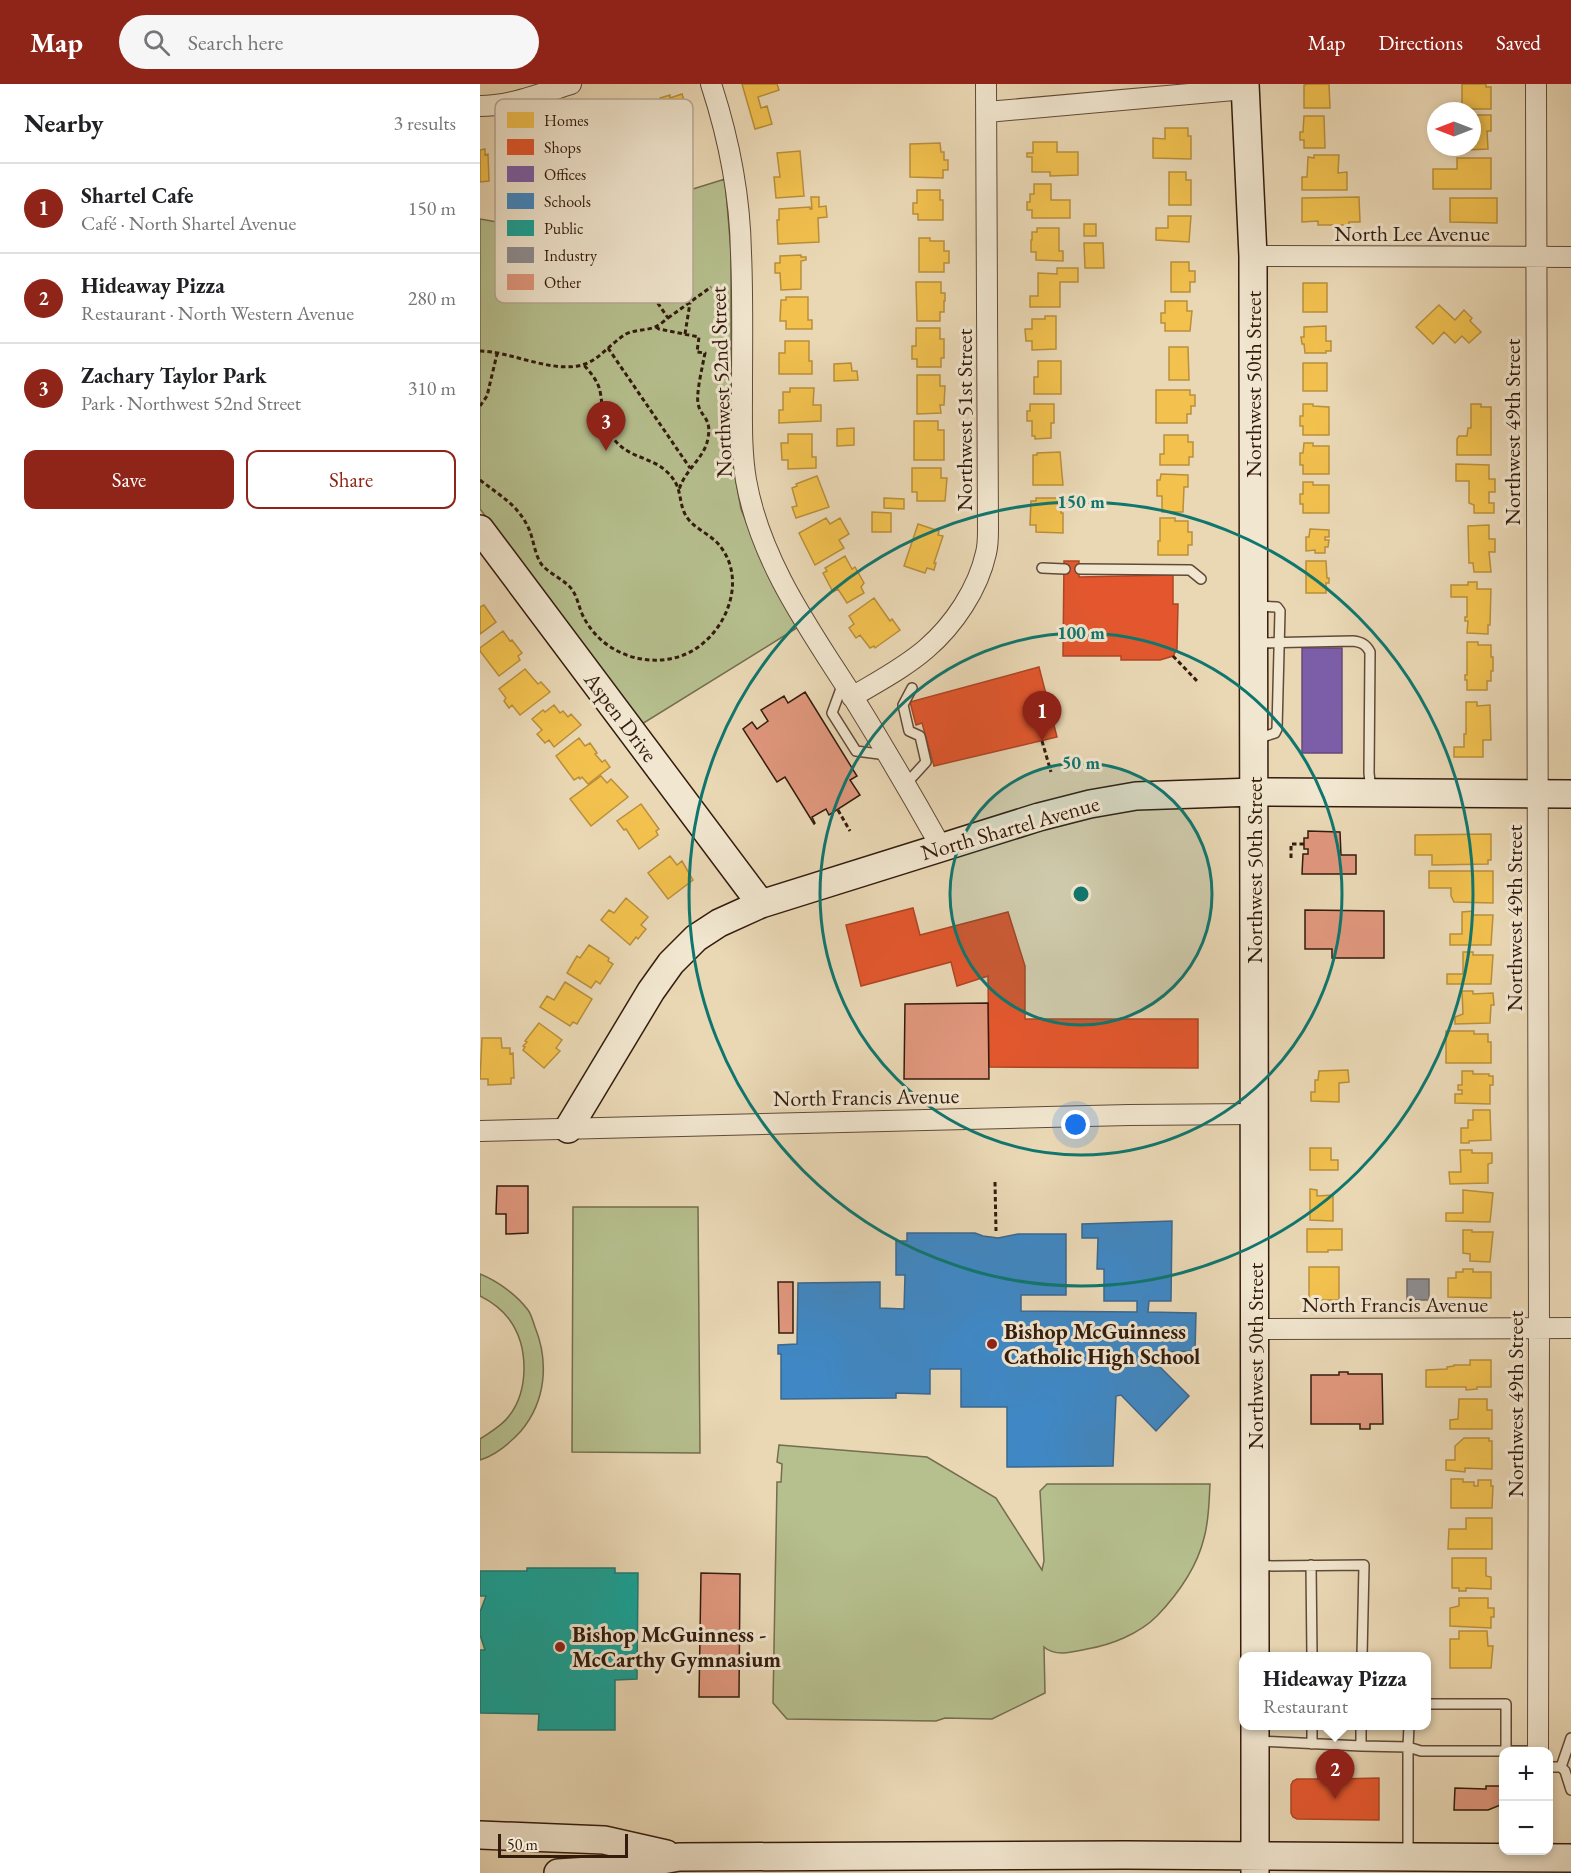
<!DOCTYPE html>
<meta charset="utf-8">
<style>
body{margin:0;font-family:"EB Garamond",serif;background:#f6f6f6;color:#202124}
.controls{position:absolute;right:18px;bottom:18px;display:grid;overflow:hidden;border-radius:12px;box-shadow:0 3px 9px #0003}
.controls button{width:54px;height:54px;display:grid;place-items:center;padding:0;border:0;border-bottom:2px solid #e0e0e0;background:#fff;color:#202124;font:30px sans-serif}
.compass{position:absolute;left:947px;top:18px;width:54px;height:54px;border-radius:50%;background:#fff;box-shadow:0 3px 9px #0003;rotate:270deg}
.scale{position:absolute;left:18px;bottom:15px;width:130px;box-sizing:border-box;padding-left:6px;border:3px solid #331b0e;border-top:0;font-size:16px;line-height:21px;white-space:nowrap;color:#331b0e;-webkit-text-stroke:4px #f1e6cf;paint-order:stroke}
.you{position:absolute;left:596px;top:1041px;width:21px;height:21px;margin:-15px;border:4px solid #fff;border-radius:50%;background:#1a73e8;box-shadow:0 0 0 9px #1a73e833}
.badge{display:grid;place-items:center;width:39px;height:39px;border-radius:50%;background:#8f2418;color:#fff;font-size:20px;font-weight:700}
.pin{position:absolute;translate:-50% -50px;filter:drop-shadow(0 2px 3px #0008)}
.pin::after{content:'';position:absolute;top:32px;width:21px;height:18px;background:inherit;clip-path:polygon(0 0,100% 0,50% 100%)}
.popup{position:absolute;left:759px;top:1568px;width:192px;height:78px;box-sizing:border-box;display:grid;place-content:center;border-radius:12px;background:#fff;filter:drop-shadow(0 2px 4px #0005);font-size:20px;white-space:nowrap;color:#757577}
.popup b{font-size:22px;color:#202124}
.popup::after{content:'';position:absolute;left:50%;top:100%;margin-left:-12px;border:12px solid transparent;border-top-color:#fff}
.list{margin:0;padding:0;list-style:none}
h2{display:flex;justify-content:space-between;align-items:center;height:78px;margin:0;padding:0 24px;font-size:26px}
h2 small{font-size:20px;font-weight:400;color:#757577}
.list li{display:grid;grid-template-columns:39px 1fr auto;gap:18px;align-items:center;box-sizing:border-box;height:90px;padding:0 24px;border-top:2px solid #e0e0e0}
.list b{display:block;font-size:22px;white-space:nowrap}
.list p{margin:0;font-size:20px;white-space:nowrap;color:#757577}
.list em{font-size:20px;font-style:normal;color:#757577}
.actions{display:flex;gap:12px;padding:18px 24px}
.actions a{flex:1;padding:14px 0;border:2px solid #8f2418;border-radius:12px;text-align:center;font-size:21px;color:#8f2418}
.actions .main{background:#8f2418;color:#fff}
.icon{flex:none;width:33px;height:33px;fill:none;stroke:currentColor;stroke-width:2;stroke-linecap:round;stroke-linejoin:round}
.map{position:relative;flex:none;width:1091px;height:1789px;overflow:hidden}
header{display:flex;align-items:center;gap:36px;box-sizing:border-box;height:84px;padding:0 30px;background:#8f2418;color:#fff}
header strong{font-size:28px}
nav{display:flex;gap:33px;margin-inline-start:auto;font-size:21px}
.search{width:420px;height:54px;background:#f6f6f6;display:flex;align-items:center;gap:15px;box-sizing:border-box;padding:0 21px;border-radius:33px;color:#757577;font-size:22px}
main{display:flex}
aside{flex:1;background:#fff}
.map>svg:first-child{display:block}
.green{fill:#b6bf8e;stroke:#746d4e;stroke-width:1.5}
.homes{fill:#f2c14e;stroke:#b98f3b;stroke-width:1.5}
.shops{fill:#e4572e;stroke:#af4524;stroke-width:1.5}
.offices{fill:#7b5ea7;stroke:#654a79;stroke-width:1.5}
.schools{fill:#3f88c5;stroke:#3b678e;stroke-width:1.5}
.public{fill:#17a398;stroke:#1f7a6f;stroke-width:1.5}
.industry{fill:#8d8d92;stroke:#726b6a;stroke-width:1.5}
.building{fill:#e0977d;stroke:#331b0e;stroke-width:1.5}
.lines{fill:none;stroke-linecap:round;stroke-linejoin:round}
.lane-casing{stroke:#614a38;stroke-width:12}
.street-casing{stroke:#614a38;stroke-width:22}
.secondary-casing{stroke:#331b0e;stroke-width:30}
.path{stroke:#331b0e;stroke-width:3;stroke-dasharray:4.5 3;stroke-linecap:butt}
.lane{stroke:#f1e6cf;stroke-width:9}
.street{stroke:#f1e6cf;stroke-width:20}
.secondary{stroke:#f1e6cf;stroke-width:27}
.ring{fill:none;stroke:#0f766e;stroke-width:3}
.poi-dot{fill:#8f2418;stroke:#f1e6cf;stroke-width:2}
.labels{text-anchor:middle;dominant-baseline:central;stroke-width:6;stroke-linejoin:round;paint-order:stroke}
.street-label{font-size:22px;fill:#331b0e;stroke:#f1e6cf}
.poi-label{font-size:22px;font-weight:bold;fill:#331b0e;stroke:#f1e6cf;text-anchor:start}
.key{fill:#f1e6cf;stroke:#b8a995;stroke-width:1.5}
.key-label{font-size:16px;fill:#331b0e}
.centre{fill:#0f766e;stroke:#f1e6cf;stroke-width:3}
.ring-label{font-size:18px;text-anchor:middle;font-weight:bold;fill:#0f766e;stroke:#f1e6cf;stroke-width:6;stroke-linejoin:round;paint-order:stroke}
</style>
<header>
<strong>Map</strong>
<div class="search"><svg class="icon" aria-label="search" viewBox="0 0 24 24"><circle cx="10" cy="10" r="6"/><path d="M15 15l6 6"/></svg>Search here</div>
<nav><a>Map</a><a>Directions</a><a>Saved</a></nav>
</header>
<main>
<aside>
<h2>Nearby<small>3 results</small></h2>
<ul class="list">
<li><span class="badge">1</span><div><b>Shartel Cafe</b><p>Café · North Shartel Avenue</p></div><em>150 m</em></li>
<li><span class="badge">2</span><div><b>Hideaway Pizza</b><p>Restaurant · North Western Avenue</p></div><em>280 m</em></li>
<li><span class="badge">3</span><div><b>Zachary Taylor Park</b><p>Park · Northwest 52nd Street</p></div><em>310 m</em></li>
</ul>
<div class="actions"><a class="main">Save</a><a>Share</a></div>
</aside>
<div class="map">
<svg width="1091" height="1789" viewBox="0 0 1091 1789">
<rect width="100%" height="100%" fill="#ead8b5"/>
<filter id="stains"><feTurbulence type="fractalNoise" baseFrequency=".00333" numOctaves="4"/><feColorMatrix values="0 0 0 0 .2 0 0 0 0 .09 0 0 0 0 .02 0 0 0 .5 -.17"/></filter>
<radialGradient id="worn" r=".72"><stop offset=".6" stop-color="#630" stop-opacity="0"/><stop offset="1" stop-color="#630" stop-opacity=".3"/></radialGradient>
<path class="green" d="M245,95L251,168V346L254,387L261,425L289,494L320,542L162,640L0,425V135L23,139L155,123Z
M93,1123H218L220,1369L92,1368Z
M0,1190C17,1197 36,1210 48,1226C51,1230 53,1237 55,1243C69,1278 66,1317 41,1347C30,1359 16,1371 0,1376V1355C10,1348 22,1342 29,1332C49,1306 49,1262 29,1235C22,1226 10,1217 0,1212Z
M299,1361L447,1373L516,1414L562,1486L564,1477L560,1407L567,1400H730C729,1418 729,1437 724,1454C717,1483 697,1511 677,1532C659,1550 631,1561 607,1565C593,1568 575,1573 564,1563L565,1609L512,1635L465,1634L456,1637L307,1635L293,1619L297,1398H301L302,1380L297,1378Z"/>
<path class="homes" d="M262,0H297L299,6L278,13L281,24L287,22L292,40L275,45Z
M828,0H849L850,24H824V1Z
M982,0H1006V3H1011V25H988V27H982Z
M202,10L210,36L199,39L200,44L189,47L188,43L179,46L178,42L170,44L164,24L181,17L180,14L190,11V14Z
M151,26L161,56L149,60L152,68L122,77L120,69L118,70L111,50L130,44L126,33Z
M992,31H1011V47H1007L1008,65L985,66V63H992Z
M824,32H844L845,64H824V56H820V48H823Z
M685,44H708V52H711V75L673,74V54L685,55Z
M87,46L89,51L99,48L107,75L86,81L84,77L76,80L67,55Z
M48,54L50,63L59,60L63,82L53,85L52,82L40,85L39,90L31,91L24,63L34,61L33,57Z
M553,58H577V68H598V91L570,92V88H552V73H547V69H553Z
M460,59L461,68H464V76H468V86H463V94L430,93V60Z
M5,65V71L8,70L9,97L0,98V66Z
M320,67L324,112L296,114L294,93H300L297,69Z
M834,71H859L858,89L867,88V106H822V93H827L828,73L834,74Z
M977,74H1011V105H953V85H977Z
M689,88H706V96H711V121H689Z
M554,100H571V116H590V134H552V126H547V118H550V110H554Z
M437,106H460V116H463V136H438V130H433V119H437Z
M331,113H339V123L346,122L347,133L338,134L339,158L298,160L297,136H299V125L330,123V125H332Z
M879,113L880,138H869V141H838V137L822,138V114Z
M970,114H1017V139L970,138Z
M688,132H711L709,158L676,156V144H688Z
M604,140H616V152H604Z
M557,144H579V167H583V177L556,176V168H551V156H552V148H557Z
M439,154H450V157H464V167H469V179H464V188H439Z
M604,159H623L624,184H605Z
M321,171V173H326V176L321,177V205L301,206L300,189H295V179H300V172Z
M691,178H709V187H715V198H710V208H691Z
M577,184H598V198H580V223H550V212H558V189L577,190Z
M436,198H461V209H465V217H464V228H460V237H437Z
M823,199H847V228H823Z
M306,213H328V236H332V245H306V237H300L301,216H306Z
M685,217H707V227H712L710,247H685V239H681V229H685Z
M959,221L975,236L984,226L992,234L990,237L1001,248L989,259L982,252L975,259L964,248L953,260L936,243Z
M565,232H576V265L552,266V257H546L545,245H552V235H565Z
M846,242V257H851V267H846V269H825L824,260H822L821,253H824V243Z
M436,244H460V255H464V274H461V283H437V275H432V262H436Z
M305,257H329V277H332V290H299V269H305Z
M689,263H708L709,296H689Z
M558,277H581V310H554V293H558Z
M371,279L372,287H377L378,296L354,297V280Z
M823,279H847V307H823Z
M437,291H460V302H465L464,321H460L461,329L437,330Z
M310,304H334L333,321H341V337L299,339V326H303V308H310Z
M676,306H710V311H715V322H711V330H707V339H676Z
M550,320H574V339H571V354L555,355V352H552V337H547V327H550Z
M823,320H833V322L849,323V351H823V342H820V332H823Z
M991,320H1001V323H1011V371H977V355L979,352H987L988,344H991Z
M434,337H458V346H464V376H434Z
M374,344V361L357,362V345Z
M308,350H332V373H336V384L308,385V376H302L301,359H308Z
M684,351H708V358H713V373H709V381H680V370H684Z
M824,359H833V362H849V390H823V381H820V369H823Z
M580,368L583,401H553V371H557V369Z
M976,380L1009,381V395H1015V408H1009V419H1014V429H994V421L989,419V397H976Z
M432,384H461V394H467L465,417H437V408H432Z
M681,390L708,391V403H704L703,428H682V412H677V396H680Z
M337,392L349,423L316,434L312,423L317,422L312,404L317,402L316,400Z
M823,398H833V401H849V429H823V420H820V410H823Z
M404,414L424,415V425L404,424Z
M556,414H581V429H583V449L556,448V441H550L551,417H556Z
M392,428L411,429V448H392Z
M346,434L350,440L360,434L369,450L359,456L364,464L335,481L319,449Z
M680,434H695V437H708V448H712V461H708V471H678V457H680Z
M438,440L459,447L458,451L463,452L454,479H456L454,486L447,484L445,489L424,482Z
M1009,441V455H1015V468H1009L1011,488H994L993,479H989L988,442Z
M830,445L849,446V453H845V456H849L848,463H845V469H835V466L826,467V453H829Z
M365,472L372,485L375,483L384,499L381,503L384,509L367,519L358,505L353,508L343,489L347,487L345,484Z
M826,477H846L847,494H849V499H846V509H826Z
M988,498H997V505H1011L1010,541H1008V550L987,549L988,537H985V533H987V513H971V501H988Z
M394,514L410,537L412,535L420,546L395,564L394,562L390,564L380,551L376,554L369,544L374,540L369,532Z
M4,521L16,538L0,550V523Z
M23,547L30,557L32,556L42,569L38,572L40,576L19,592L0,567V564Z
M987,558H998V561H1011V573H1013V587H1011V597H1007V606H987V596H985V591H987Z
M45,585L58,600L61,598L70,608L40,631L32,621L29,624L24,617L26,614L19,605Z
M986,618H997V622L1010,621L1011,656H1003V673H974V663H984V650H986Z
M74,621L80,629L83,627L88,633L91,630L101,641L74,663L69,656L65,659L57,650L62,646L52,635L63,626L65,628Z
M99,654L105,662L110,659L117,669L115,670L122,678L125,676L130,683L108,700L102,693L100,695L99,693L94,696L76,672Z
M121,692L127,699L131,695L148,713L111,742L90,715Z
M161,720L179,745L176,747L178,751L159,765L146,745L144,746L137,737Z
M1011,750V776H1008V780L952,781V771H935V751Z
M190,772L197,781L202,777L213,796L188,815L168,789Z
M949,787H1013V819L974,818L971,812V804H949Z
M146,814L168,833L161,841L166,845L158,855L156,853L150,861L121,836L129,826L134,829Z
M993,827V831H1013L1011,861H970V850H982V828Z
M109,861L129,874L128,877L133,880L120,900L116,897L111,904L87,889L97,872L100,874Z
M983,868H993V871H1013L1011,900H967V890H983Z
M85,898L112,915L97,940L93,938L90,942L60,923L67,912L74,916Z
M982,907H993V910L1013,909L1014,921H1011L1010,939L975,940V933L983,930Z
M59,939L82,956L76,964L80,967L64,984L43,966L45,963L43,962L47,958L45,957Z
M966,947H994V950H1008V958H1011V979H966Z
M2,954H21L22,964H30V970L33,969L34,994H31V1000L8,1001V995H0Z
M868,986L869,998L859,999V1018L831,1017V1008H835V996H838L839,987Z
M982,987H993V990H1009V992H1013V1001H1010V1020L975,1019V1010H982V1006H978V1001H982Z
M993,1026H1010L1011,1056L989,1057V1059H981V1044H988V1036H993Z
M830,1064H851V1076H858V1086H830Z
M980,1066H992V1069H1012V1079L1008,1080V1099L970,1100L969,1088H981Z
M830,1105L837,1106V1112L853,1111V1137L830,1136Z
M983,1106L1013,1109L1010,1138L966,1137V1129H983Z
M827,1145H862V1166H848V1168H827Z
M983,1146H992V1148H1013L1010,1178L990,1177V1170L983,1169Z
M829,1183H859V1216H829Z
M983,1185H993V1188H1011V1214L968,1213V1194H976V1188H983Z
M990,1276H1011V1303H997V1305L986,1306V1303H946V1286L967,1285V1283L974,1282V1281H990Z
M979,1315H1007V1326H1012V1345H970V1336L978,1335Z
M984,1354H1009V1357H1012V1385L985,1384V1388L966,1386V1376H975V1362Z
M971,1395H983V1398H994V1402H998V1396H1011V1402H1013L1012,1424H971Z
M986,1434H1012V1465H968L969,1445H986Z
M972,1474H1006V1492L1011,1493V1505L986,1504V1507H979V1504H972Z
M979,1514H1008V1524H1014V1533H1011V1544L970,1542V1524L979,1522Z
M979,1547H1007L1008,1562H1013L1011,1584H970V1555H979Z"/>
<path class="shops" d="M584,477H599V493L693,491V520H698L697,565L693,572L680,576H641V572H583Z
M559,583L577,653L454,682L442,639L436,641L430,618Z
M433,824L440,851L528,828L545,882V935H718V984L509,983L508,892L477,902L471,878L381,902L366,841Z
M838,1688H856V1695L899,1694V1736L817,1735L813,1733L811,1729V1701L813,1697L817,1695H838Z"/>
<path class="offices" d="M822,564H862V669H822Z"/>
<path class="schools" d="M692,1137L691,1217H669L668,1228L716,1229L715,1267L676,1268V1279L709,1312L676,1347L641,1311L636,1312L633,1382L527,1383V1323H481V1285H450V1310L416,1309V1314L301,1315V1270H298V1261L317,1260L318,1199L400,1198V1224L424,1225L425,1191H416V1157H427V1149H495L503,1152L518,1154L538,1150H586V1211H541V1227L657,1228V1217H624V1185H617L618,1154H602V1140Z"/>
<path class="public" d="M47,1484H135V1489H158L157,1595L135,1596V1646H58L59,1630L0,1629V1566H5L0,1551V1528L6,1512H0V1487H47Z"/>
<path class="industry" d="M927,1195H949V1216H927Z"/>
<path class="building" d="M325,608L377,692L370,696L380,711L349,731L346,725L332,733L335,739L334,740L305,693L297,698L263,645L272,638L277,645L288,637L281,626L304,612L308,619Z
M828,747L860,748L861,771H876V790H822L823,770H828V765H824V754H828Z
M825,826L904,827V874H852V865H825Z
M508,919L509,995H424L425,920Z
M17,1102H48V1149L26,1150V1130H16Z
M298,1198H313V1249H299Z
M859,1288H868V1290H902L903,1340H890V1345H880V1340H831V1291H859Z
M221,1489L260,1490L259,1613H219Z
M1006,1702H1023V1720L1008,1726H974L975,1704L1006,1705Z"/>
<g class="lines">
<defs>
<path id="lane" d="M562,484L585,485
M600,485L710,486L721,495
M776,522L797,523L800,527L797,645L795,649L776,655
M775,559L873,557C881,558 886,560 890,568L889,689L891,707
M363,599L352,629L376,667L407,671
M425,701L446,678L440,652L429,647L423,621L432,604
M831,1481L832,1572
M778,1482L884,1481L882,1572
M946,1620H1026V1667
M832,1642V1660
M929,1642L928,1663L941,1667H1058
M778,1657L881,1662V1642
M881,1662L928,1663V1770
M1068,1683H1081L1085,1687L1091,1706
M1081,1683L1091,1654"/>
<path id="street" d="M231,0C249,55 260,111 261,169C263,214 262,260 262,305C262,335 261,366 266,396C280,476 328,543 371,610C402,660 432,711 461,763
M1056,0L1059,1244L1058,1668
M0,22C31,22 62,9 91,0
M507,28L765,5
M773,172L1091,173
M372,613C397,598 424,584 446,565C474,541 498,505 506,469C508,461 508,453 508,446L506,0
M0,1047L649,1031L774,1030
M774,1245L1091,1244"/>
<path id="secondary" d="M765,0L773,172L775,1572
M0,445L281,820
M88,1045L171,907L191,879L216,854L239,839L281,820L559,733L610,720L656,712L774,708L1091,710
M0,1751L124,1756L186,1770
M775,1788V1642
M78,1789L126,1786L199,1773L645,1771L1091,1774"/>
</defs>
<use href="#lane" class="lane-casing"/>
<use href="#street" class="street-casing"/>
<use href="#secondary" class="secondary-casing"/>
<path class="path" d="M188,234L231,203
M176,243L179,245L219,253L217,268L225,269C223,280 216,309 218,319C220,333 232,333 228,354C225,374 205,385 199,406
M205,250L210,219
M128,264L210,384
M0,267C30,267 75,291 105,280C121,274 131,259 146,250C156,245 168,247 177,242C181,240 185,236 188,234L173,212
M0,322L7,312L17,270
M0,396C19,411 37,420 48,443C54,455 54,470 62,481C71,491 86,496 93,507C98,515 99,524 103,532C110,546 121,558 134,565C157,579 189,580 212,567C247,547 267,496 240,462C231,450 214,445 206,432C197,416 204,403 186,387C170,372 149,375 133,354C119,336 124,326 120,307C118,297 110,288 103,280
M693,572L718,598
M562,657L571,688
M358,726L370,747
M811,774V760H824
M515,1098L516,1147"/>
<use href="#lane" class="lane"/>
<use href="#street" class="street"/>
<use href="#secondary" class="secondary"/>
</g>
<circle cx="601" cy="810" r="131" fill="#0f766e" fill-opacity=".12"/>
<g class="ring">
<circle cx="601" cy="810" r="131"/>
<circle cx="601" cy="810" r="261"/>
<circle cx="601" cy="810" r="392"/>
</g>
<g class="poi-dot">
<circle cx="512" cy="1260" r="6"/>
<circle cx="80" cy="1563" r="6"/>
</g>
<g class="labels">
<g class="street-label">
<text x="932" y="149">North Lee Avenue</text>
<text transform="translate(241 298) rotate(-92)">Northwest 52nd Street</text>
<text transform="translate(773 300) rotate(-90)">Northwest 50th Street</text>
<text transform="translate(484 336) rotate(-90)">Northwest 51st Street</text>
<text transform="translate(1032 348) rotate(-90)">Northwest 49th Street</text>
<text transform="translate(141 633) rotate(53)">Aspen Drive</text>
<text transform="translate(530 744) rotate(-16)">North Shartel Avenue</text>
<text transform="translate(774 786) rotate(-90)">Northwest 50th Street</text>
<text transform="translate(1034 834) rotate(-90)">Northwest 49th Street</text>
<text transform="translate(386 1013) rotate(-1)">North Francis Avenue</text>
<text x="915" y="1220">North Francis Avenue</text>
<text transform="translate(775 1272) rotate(-90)">Northwest 50th Street</text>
<text transform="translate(1035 1320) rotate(-90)">Northwest 49th Street</text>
</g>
<g class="poi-label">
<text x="524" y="1247">Bishop McGuinness<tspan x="524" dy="25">Catholic High School</tspan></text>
<text x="92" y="1550">Bishop McGuinness -<tspan x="92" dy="25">McCarthy Gymnasium</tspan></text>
</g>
</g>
<rect x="15" y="15" width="198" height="204" rx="9" class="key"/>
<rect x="27" y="28" width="27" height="16" fill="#f2c14e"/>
<rect x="27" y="55" width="27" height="16" fill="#e4572e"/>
<rect x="27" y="82" width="27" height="16" fill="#7b5ea7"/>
<rect x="27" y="109" width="27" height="16" fill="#3f88c5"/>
<rect x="27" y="136" width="27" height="16" fill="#17a398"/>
<rect x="27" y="163" width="27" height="16" fill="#8d8d92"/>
<rect x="27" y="190" width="27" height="16" fill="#e0977d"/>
<g class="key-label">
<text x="64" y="42">Homes</text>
<text x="64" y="69">Shops</text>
<text x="64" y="96">Offices</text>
<text x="64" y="123">Schools</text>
<text x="64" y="150">Public</text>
<text x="64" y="177">Industry</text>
<text x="64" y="204">Other</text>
</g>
<circle cx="601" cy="810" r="9" class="centre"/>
<g class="ring-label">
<text x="601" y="424">150 m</text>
<text x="601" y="555">100 m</text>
<text x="601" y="685">50 m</text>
</g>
<rect width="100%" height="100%" filter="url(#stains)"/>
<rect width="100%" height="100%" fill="url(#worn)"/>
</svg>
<div class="controls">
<button>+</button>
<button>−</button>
</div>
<svg class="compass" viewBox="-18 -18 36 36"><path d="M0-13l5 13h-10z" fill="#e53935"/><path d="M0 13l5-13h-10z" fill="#757577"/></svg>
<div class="scale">50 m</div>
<div class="you"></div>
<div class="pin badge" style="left:562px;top:657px">1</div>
<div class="pin badge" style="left:855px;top:1715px">2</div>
<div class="popup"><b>Hideaway Pizza</b>Restaurant</div>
<div class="pin badge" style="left:126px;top:367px">3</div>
</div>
</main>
